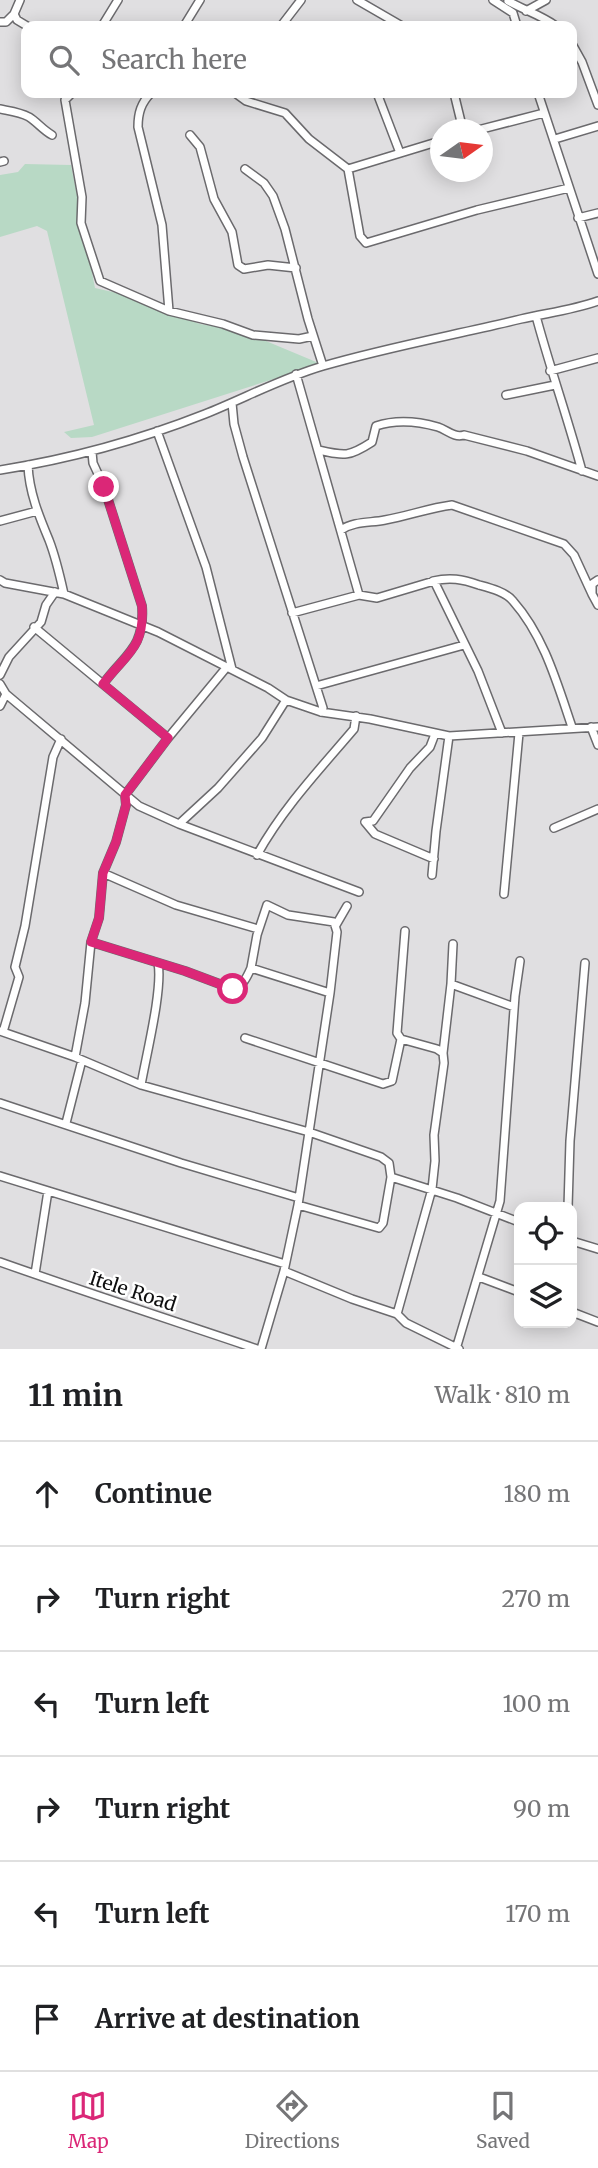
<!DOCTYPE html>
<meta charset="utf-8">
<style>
body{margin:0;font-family:Merriweather,serif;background:#f6f6f6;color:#202124}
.controls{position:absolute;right:21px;bottom:21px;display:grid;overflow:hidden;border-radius:14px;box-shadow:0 4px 18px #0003}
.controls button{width:63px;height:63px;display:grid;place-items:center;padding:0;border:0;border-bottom:2px solid #e0e0e0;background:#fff;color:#202124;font:35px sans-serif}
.compass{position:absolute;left:430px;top:119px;width:63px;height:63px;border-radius:50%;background:#fff;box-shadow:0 4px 18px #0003;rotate:76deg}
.stop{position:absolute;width:21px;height:21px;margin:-16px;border:5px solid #db2777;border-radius:50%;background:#fff}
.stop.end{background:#db2777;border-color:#fff;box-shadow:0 2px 7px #0008}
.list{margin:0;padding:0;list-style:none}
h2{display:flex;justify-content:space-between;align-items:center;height:91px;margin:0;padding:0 28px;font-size:30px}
h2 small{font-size:23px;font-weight:400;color:#757577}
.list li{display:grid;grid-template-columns:46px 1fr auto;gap:21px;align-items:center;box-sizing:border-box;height:105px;padding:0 28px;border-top:2px solid #e0e0e0}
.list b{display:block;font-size:26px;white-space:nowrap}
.list em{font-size:23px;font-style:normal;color:#757577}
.icon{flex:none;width:38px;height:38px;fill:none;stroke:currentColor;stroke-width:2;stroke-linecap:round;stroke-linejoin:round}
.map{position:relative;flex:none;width:598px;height:1349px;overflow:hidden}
.search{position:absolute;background:#fff;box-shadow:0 4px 18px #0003;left:21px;right:21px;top:21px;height:77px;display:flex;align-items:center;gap:18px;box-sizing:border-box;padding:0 24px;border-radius:14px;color:#757577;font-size:26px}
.sheet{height:721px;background:#fff}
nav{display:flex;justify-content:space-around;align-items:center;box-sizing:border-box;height:98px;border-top:2px solid #e0e0e0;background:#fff;font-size:19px;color:#757577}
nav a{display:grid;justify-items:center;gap:4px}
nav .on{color:#db2777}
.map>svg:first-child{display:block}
.green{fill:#b8d9c5}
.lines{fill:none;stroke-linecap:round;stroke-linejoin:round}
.minor-casing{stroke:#6b6a6d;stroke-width:10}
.minor{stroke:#fff;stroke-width:7}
.route{stroke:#db2777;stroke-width:9}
.labels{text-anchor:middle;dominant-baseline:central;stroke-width:5;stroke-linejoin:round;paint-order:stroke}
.street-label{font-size:19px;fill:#0e0e0f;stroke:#fff}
</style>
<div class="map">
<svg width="598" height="1349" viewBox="0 0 598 1349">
<rect width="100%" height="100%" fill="#e0dfe1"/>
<path class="green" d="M25,164L71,165L95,288L126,295L200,324L242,331L321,364L92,437L71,438L64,432L94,425L47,231L37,226L0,237V175L18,172Z"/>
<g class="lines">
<defs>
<path id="minor" d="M357,0L402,26
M493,0L513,13L517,26
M508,1C524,10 541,15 556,26
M526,11L546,0
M14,14L20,0
M0,22H6L14,14L17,20L27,26
M102,26L118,0
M184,26L200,0
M281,26L301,0
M572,44L582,62L598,105
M72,93L65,100L82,197L81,223L100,281L169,311L223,324L253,335L299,339L313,336
M151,93C141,103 138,113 138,127L162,225L169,311
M235,93L246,101L285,113L309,139L348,169L360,236L366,243L477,210L569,188
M377,93L400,153
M454,93L463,130
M538,93L598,274
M0,109C10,111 20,112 29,117C37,122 43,130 52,135
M478,130L544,113
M190,135L200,147L214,199L232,232L238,265L244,269L268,265L296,268
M555,139L598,126
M0,162L4,161
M245,169L264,183L273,196L285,229L308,319L323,366
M348,169L440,141
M578,218L598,213
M536,316C550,368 568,419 582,471
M550,371L598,358
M296,374L359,595
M506,395L555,385
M232,403L234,424L243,457L323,708L321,712
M157,431L206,567L232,669
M319,450C345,456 349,457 372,442L376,426C397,419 417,421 438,427C447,430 454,438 464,435L527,451L598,476
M92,452L93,463L104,487L142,606C145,648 125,654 103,684
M28,465C29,492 39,516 49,540C56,558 60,576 64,594
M0,470C70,459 139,440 205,414C245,398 282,378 323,366C388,347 455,335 521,319C547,313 573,310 598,301
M0,521L37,511
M341,530C354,521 371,523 385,520C408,516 429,508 452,505L564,544L574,555L592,594
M0,580L5,583L64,594L158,632L268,688L286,700L321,712L370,719L449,736L598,727
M598,580L592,584V594L598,605
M433,581C450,577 462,579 479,585C490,588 506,592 513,601C544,636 557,683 572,727
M292,613L359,595L377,598L434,581L478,671L502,733
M34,627L168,738
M0,675L9,657L41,622L46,605L55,592
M0,684L6,694L0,706
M316,686L464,645
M6,694L139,806L179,824L218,788L262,738L286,700
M591,727L598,745
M179,824L359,892
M554,828L598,809
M257,855C283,808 320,769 354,729L356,716
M434,859L375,834L365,822L373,821L410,768L430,747L435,734
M103,873L176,905L258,929
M432,875L436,831L449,736
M504,894L519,733
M336,925L347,906
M91,942L185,971L233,989C243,986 247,977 251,968
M453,944L451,984L514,1007
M0,1031L75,1057L141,1085L309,1132L381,1157L389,1163L391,1177L383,1223L379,1228L298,1205
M3,1032L19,977L15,967L25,926L53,757L61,739
M245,1038L383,1084L392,1081L401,1039L397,1033L405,931
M443,1053L451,984
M75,1057L85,1003L91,942L99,918L103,873L116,842L126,805L125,795L168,738L226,668
M141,1085C146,1056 163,989 158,963
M0,1103L181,1163L299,1198
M66,1123L82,1060
M0,1176L285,1264
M391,1177L457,1198L519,1222
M568,1207L570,1141L585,963
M572,1241L598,1249
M0,1262C85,1292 171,1320 257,1349
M284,1271L352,1299L397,1314L406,1323L459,1349
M35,1274L48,1191
M479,1277L519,1292
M572,1312L598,1322
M397,1314L432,1189L435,1161L434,1135L444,1063L443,1053L437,1049L401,1039
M261,1349L284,1271L298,1205L330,993L337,932L334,922L288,915L267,905L257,935L251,968L330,993
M456,1349L500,1201L515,996L520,961"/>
</defs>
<use href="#minor" class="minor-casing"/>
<use href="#minor" class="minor"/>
</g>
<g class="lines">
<path class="route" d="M104,487L142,606C145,648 126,654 103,684L168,738L125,795L126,805L116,842L103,873L99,918L91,942L185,971L233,989"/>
</g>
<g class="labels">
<g class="street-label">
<text transform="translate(133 1291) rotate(18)">Itele Road</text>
</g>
</g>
</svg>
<div class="controls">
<button><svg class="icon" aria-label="locate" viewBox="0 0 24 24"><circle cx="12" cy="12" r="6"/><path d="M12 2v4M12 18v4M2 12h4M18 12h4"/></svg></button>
<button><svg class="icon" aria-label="layers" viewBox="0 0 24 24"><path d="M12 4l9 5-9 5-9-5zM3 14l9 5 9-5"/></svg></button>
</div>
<svg class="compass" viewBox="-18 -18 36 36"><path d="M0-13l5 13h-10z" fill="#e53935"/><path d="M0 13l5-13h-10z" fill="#757577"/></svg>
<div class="stop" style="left:233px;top:989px"></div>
<div class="stop end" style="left:104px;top:487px"></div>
<div class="search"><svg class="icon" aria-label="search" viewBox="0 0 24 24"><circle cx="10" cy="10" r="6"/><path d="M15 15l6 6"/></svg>Search here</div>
</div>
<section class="sheet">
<h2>11 min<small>Walk · 810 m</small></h2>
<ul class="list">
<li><svg class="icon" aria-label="ahead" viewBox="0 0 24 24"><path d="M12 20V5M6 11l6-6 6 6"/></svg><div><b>Continue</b></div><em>180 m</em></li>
<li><svg class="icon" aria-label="right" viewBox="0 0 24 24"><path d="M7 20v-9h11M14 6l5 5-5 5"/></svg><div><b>Turn right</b></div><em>270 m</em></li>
<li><svg class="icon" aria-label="left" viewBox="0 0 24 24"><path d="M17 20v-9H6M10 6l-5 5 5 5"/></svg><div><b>Turn left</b></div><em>100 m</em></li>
<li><svg class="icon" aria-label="right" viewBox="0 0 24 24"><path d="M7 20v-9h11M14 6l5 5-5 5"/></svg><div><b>Turn right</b></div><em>90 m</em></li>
<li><svg class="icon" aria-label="left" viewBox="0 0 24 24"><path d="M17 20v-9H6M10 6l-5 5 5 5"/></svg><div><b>Turn left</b></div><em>170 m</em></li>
<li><svg class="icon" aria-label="arrive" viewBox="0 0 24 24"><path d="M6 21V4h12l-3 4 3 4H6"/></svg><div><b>Arrive at destination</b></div></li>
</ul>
</section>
<nav>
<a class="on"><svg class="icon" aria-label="map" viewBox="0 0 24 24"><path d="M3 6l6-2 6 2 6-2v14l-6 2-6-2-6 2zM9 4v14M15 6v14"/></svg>Map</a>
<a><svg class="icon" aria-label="directions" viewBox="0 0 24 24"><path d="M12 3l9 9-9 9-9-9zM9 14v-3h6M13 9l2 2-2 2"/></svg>Directions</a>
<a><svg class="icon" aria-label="saved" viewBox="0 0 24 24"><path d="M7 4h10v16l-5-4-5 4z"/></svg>Saved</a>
</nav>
